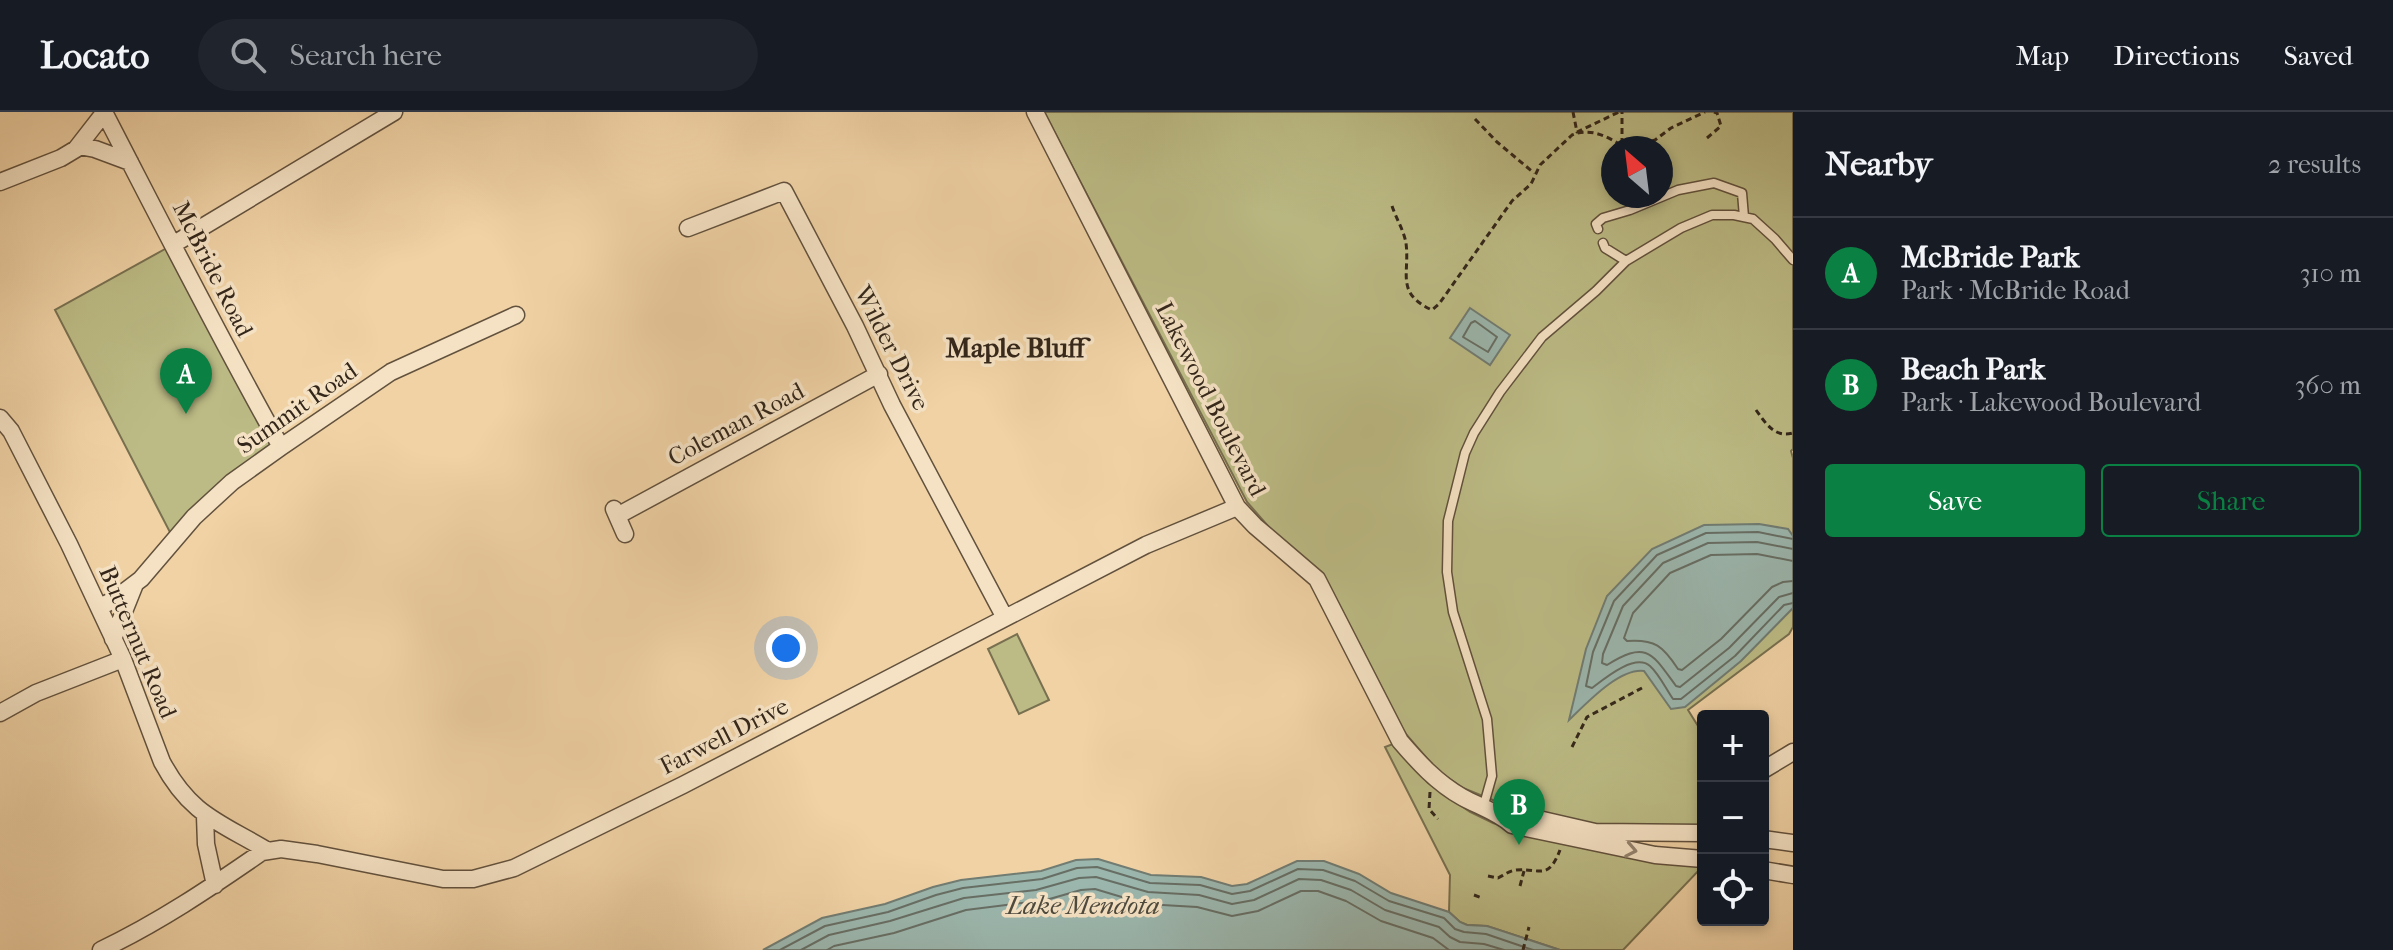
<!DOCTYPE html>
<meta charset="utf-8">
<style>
body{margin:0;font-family:"IM FELL French Canon",serif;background:#20242c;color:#f1f3f6}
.controls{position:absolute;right:24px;bottom:24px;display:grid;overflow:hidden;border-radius:8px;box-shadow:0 4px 12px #0003}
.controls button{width:72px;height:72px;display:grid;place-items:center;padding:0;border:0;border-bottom:2px solid #363941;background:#171b24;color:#f1f3f6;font:40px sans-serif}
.compass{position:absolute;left:1601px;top:24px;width:72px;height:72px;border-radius:50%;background:#171b24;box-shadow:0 4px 12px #0003;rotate:332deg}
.you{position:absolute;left:786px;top:536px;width:28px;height:28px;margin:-20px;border:6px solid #fff;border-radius:50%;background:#1a73e8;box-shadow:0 0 0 12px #1a73e833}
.badge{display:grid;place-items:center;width:52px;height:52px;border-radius:50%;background:#0b8043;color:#fff;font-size:26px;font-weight:700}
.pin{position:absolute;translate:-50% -66px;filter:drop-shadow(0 2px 4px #0008)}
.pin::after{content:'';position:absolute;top:42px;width:28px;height:24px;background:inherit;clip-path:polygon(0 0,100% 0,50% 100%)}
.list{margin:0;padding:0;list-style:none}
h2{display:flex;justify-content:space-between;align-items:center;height:104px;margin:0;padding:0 32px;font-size:34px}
h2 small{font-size:26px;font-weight:400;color:#9ea1a6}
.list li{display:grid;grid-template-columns:52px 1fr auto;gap:24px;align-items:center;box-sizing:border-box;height:112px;padding:0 32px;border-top:2px solid #363941}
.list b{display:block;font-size:30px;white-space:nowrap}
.list p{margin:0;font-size:26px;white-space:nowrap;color:#9ea1a6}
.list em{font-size:26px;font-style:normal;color:#9ea1a6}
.actions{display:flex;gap:16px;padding:24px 32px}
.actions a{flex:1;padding:18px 0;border:2px solid #0b8043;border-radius:8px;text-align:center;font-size:28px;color:#0b8043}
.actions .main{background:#0b8043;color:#fff}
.icon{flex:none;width:44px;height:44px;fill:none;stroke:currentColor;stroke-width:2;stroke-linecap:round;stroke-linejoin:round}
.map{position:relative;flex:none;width:1793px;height:838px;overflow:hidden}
header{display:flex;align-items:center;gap:48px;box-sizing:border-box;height:112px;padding:0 40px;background:#171b24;border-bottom:2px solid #363941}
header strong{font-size:38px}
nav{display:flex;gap:44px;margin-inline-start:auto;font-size:28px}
.search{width:560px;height:72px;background:#20242c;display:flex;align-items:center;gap:20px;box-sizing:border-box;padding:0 28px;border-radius:44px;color:#9ea1a6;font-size:30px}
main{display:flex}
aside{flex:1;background:#171b24}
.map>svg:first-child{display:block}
.green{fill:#bcbb85;stroke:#787050;stroke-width:2;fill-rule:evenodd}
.water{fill:#9bb6ad;stroke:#717c72;stroke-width:2}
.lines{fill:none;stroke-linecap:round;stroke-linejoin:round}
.shore{stroke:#676e64;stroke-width:2}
.service-casing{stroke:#62513d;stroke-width:11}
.minor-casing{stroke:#62513d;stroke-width:19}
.path{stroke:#33261a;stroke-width:3;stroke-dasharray:6 4;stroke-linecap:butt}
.service{stroke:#f5e2c4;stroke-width:8}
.minor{stroke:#f5e2c4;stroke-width:16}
.oneway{stroke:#94846f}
.labels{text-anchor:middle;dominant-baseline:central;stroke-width:7;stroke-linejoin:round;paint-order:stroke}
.street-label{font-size:24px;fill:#33261a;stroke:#f5e2c4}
.water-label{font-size:26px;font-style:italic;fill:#4d4a3f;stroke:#f5e2c4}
.quarter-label{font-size:28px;font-weight:bold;fill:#33261a;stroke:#f5e2c4}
</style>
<header>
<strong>Locato</strong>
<div class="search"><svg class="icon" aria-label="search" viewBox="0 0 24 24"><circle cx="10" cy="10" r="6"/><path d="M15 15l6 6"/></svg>Search here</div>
<nav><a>Map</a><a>Directions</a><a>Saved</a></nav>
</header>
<main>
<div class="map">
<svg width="1793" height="838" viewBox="0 0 1793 838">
<rect width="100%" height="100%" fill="#f0d2a5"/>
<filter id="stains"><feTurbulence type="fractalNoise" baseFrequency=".0025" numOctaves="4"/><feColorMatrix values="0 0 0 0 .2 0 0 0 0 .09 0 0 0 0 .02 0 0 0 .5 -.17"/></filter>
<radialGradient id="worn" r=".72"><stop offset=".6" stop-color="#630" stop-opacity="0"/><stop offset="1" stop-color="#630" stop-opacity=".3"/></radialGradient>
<path class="green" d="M1044,0H1793V337L1791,339L1793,346V515L1789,522L1688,598L1703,622V712L1697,721L1595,720L1515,697L1463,676L1437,658L1405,621L1328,471L1307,448L1275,422L1247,390ZM1613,36H1661V84H1613Z
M174,132L281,335L174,428L55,198Z
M1017,522L1049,588L1019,602L988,537Z
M1393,632L1428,671L1470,700L1493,711L1523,721L1703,754L1623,838H1560L1487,814L1467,813L1460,810L1449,800L1450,763L1385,635Z"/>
<path class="water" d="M1470,196L1510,223L1490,253L1450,226Z
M1759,412L1788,417L1793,424V496L1741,549L1685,595L1671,597L1644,559C1619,556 1587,591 1569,608L1586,537L1607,484L1652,437L1704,413Z
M1098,747L1151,763L1201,765L1232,774L1247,772L1297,749H1324L1359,762L1391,781L1449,800L1460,810L1467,813L1487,814L1560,838H763L822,806L885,792L933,775L961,768L1041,759L1076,748Z"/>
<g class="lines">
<path class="shore" d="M1475,209L1497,225L1488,240L1463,225L1471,211Z
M1793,427L1758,420L1706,421L1657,443L1614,489L1593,540L1586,574L1592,576C1605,566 1635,541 1650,554C1659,562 1666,577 1673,587H1681L1735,544L1784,493L1793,491
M1793,437L1757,430L1708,431L1663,451L1623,494L1603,542L1602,551L1607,553C1647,528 1652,541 1676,574L1680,575L1729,536L1779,485L1793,481
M1793,449L1757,442L1711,443L1670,461L1633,501L1624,526L1627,529C1655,527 1663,534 1678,557L1682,558L1721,527L1772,475L1783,470L1793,469
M780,838L825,814L888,800L936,783L963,776L1042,767L1077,756L1097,755L1150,771L1200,773L1232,782L1250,779L1298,757L1323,758L1355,769L1389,789L1444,806L1455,817L1464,820L1486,822L1533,838
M801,838L829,823L890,809L964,786L1036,778L1079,766L1096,765L1148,780L1199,783L1232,792L1254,788L1299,767L1321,768L1351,778L1385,798L1439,815L1450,825L1460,830L1484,832L1504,838
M827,838L834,834L894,821L966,798L1046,788L1081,778L1095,777L1145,792L1197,795L1232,804L1258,799L1301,779H1318L1346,789L1381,809L1433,826L1449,838"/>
<defs>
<path id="service" d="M1598,117L1596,112L1603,106L1630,98L1678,78L1714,71L1742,81L1744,105
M1603,131L1605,136L1626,149
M1483,696L1492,664L1487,607L1453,500L1447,460L1448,409L1465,341L1474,321L1500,280L1542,225L1596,179L1626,149L1681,116L1712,103H1734L1753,107L1775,127L1793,148"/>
<path id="minor" d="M104,0C162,112 219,225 281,335
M1035,0L1237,395L1255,414L1317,467L1400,629C1418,650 1437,671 1462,685C1478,694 1498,700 1512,713L1655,743L1703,747
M79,34L95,37L130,50
M0,70L61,46L76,37L104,1
M688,116L784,79L855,214L892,293L1005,506
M174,132L394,0
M0,306L11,319L69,432L123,547L162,650C191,704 220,710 268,739
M614,397L625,422
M617,404L879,262
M99,495L112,489L141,467L194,405L232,370L281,335L391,260L516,203
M113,527L135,472
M0,601L36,581L123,547
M1763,658L1793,640
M205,704L206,732L215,773
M1503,705L1516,702L1595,720L1703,721
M1763,727L1793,731
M1763,758L1793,763
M101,838C158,811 210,776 262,740L281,737L317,742L443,767H473L514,756L683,673L1146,433L1237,395"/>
</defs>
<use href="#service" class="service-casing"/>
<use href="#minor" class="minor-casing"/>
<path class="path" d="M1573,0L1577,20L1619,0
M1475,7L1497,30L1534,61
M1707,26L1721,14L1717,1L1714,0
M1622,32V0
M1633,36L1655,28L1671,16L1705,0
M1392,94C1396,106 1404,119 1406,131C1410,162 1395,181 1432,198L1439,192L1512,89L1531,72L1540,53L1572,23C1591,15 1609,25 1625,36
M1756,298C1766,312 1775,326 1793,321
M1572,635L1587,605L1642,576
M1430,680L1429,697L1438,707
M1488,764L1498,766C1504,763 1509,759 1516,758C1540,756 1548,769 1560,738
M1520,774L1524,759
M1474,783L1482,786
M1523,838L1529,815"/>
<use href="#service" class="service"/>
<use href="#minor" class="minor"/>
</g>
<defs><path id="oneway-chevron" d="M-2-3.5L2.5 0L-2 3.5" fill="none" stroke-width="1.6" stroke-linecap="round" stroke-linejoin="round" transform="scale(2)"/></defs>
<use class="oneway" href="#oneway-chevron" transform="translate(1631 738) rotate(11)"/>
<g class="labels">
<g class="street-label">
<text transform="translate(213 157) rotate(63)">McBride Road</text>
<text transform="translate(892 236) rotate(63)">Wilder Drive</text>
<text transform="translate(1211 287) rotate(63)">Lakewood Boulevard</text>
<text transform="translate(297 296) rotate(-35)">Summit Road</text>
<text transform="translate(736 312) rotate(-28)">Coleman Road</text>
<text transform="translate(138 530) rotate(67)">Butternut Road</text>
<text transform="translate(724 624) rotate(-27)">Farwell Drive</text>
</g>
<g class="water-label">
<text x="1083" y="793">Lake Mendota</text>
</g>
<g class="quarter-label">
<text x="1015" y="235">Maple Bluff</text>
</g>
</g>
<rect width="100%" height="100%" filter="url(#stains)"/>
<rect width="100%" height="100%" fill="url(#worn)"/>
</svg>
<div class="controls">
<button>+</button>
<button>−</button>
<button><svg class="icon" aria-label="locate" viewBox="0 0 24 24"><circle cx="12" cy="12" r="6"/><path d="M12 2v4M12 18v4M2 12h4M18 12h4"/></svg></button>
</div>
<svg class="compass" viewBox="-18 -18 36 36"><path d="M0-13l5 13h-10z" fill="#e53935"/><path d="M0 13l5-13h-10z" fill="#9ea1a6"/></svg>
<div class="you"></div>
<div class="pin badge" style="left:186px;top:302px">A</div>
<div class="pin badge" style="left:1519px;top:733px">B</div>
</div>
<aside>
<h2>Nearby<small>2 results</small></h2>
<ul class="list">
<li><span class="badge">A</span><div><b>McBride Park</b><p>Park · McBride Road</p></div><em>310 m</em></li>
<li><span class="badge">B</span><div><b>Beach Park</b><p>Park · Lakewood Boulevard</p></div><em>360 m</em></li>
</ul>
<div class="actions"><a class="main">Save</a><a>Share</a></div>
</aside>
</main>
